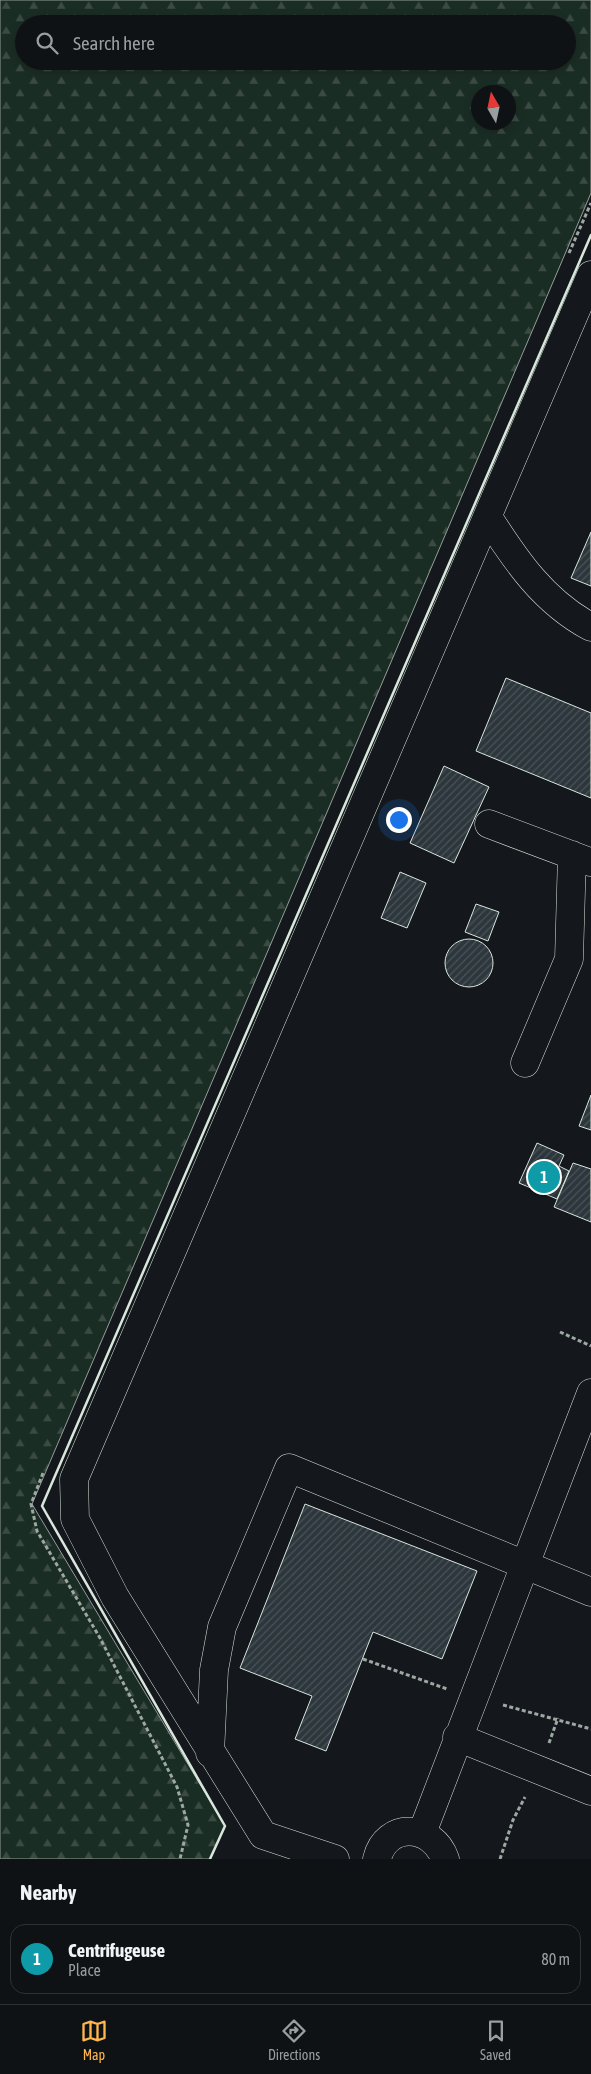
<!DOCTYPE html>
<style>
body{margin:0;font-family:"Asap Condensed",sans-serif;background:#181b1e;color:#f1f3f6}
.compass{position:absolute;left:471px;top:85px;width:45px;height:45px;border-radius:50%;background:#0f1215;box-shadow:0 2px 8px #0003;rotate:351deg}
.you{position:absolute;left:398px;top:819px;width:18px;height:18px;margin:-12px;border:4px solid #fff;border-radius:50%;background:#1a73e8;box-shadow:0 0 0 8px #1a73e833}
.badge{display:grid;place-items:center;width:32px;height:32px;border-radius:50%;background:#ffb74d;color:#fff;font-size:16px;font-weight:700}
.pin{position:absolute;translate:-50% -50%;border:2px solid #fff;box-shadow:0 1px 5px #0006}
.list{margin:0;padding:0;list-style:none}
h2{display:flex;justify-content:space-between;align-items:center;height:65px;margin:0;padding:0 20px;font-size:21px}
h2 small{font-size:16px;font-weight:400;color:#9b9ea0}
.list li{display:grid;grid-template-columns:32px 1fr auto;gap:15px;align-items:center;box-sizing:border-box;height:70px;margin:0 10px 10px;padding:0 10px;border:1px solid #2f3234;border-radius:15px}
.list b{display:block;font-size:19px;white-space:nowrap}
.list p{margin:0;font-size:16px;white-space:nowrap;color:#9b9ea0}
.list em{font-size:16px;font-style:normal;color:#9b9ea0}
.icon{flex:none;width:28px;height:28px;fill:none;stroke:currentColor;stroke-width:2;stroke-linecap:round;stroke-linejoin:round}
.map{position:relative;flex:none;width:591px;height:1859px;overflow:hidden}
.search{position:absolute;background:#0f1215;box-shadow:0 2px 8px #0003;left:15px;right:15px;top:15px;height:55px;display:flex;align-items:center;gap:12px;box-sizing:border-box;padding:0 18px;border-radius:28px;color:#9b9ea0;font-size:19px}
.sheet{height:145px;background:#0f1215}
nav{display:flex;justify-content:space-around;align-items:center;box-sizing:border-box;height:70px;border-top:1px solid #2f3234;background:#0f1215;font-size:14px;color:#9b9ea0}
nav a{display:grid;justify-items:center;gap:2px}
nav .on{color:#ffb74d}
.map>svg:first-child{display:block}
.forest{fill:url(#forest-firs);stroke:#939e99;fill-rule:evenodd}
.building{fill:url(#building-hatch);stroke:#d8e6dc}
.lines{fill:none;stroke-linecap:round;stroke-linejoin:round}
.minor-casing{stroke:#d8e6dc;stroke-width:29}
.path{stroke:#9da8a2;stroke-width:3;stroke-dasharray:4 2.5;stroke-linecap:butt}
.minor{stroke:#14181c;stroke-width:28}
.wall{stroke:#d8e6dc;stroke-width:2.5}
</style>
<div class="map">
<svg width="591" height="1859" viewBox="0 0 591 1859">
<defs>
<pattern id="forest-firs" width="22" height="20" patternUnits="userSpaceOnUse" patternTransform="scale(1.25)"><rect width="22" height="20" fill="#1a2d24"/><path d="M5 1l3.5 6h-7zM16 11l3.5 6h-7z" fill="#3b4b43"/></pattern>
<pattern id="building-hatch" width="6" height="6" patternUnits="userSpaceOnUse" patternTransform="scale(1.25)"><rect width="6" height="6" fill="#2c363c"/><path d="M-1 1l2-2M0 6l6-6M5 7l2-2" fill="none" stroke="#4a5358"/></pattern>
</defs>
<rect width="100%" height="100%" fill="#14181c"/>
<path class="forest" d="M0,0H591V193L32,1504L225,1826L210,1859H0ZM24,24H567V61H24ZM478,92H508V122H478Z"/>
<path class="building" d="M591,532V586L571,578Z
M506,678L591,713V798L476,751Z
M444,766L489,787L454,863L410,843Z
M400,872L426,883L407,928L381,918Z
M476,904L499,912L488,941L465,932Z
M445 963a24 24 0 1 1 48 0a24 24 0 1 1-48 0Z
M591,1095V1130L579,1126Z
M537,1143L564,1155L559,1166L569,1171L557,1199L519,1183Z
M573,1163L591,1169V1222L554,1207Z
M305,1504L477,1571L442,1659L373,1632L326,1751L295,1739L312,1696L240,1668Z"/>
<g class="lines">
<defs>
<path id="minor" d="M488,517C516,561 544,602 591,627
M489,824L590,862
M525,1063L569,959L572,855
M457,1737L591,1791
M210,1753L214,1670L222,1627L289,1468L591,1592
M422,1833L591,1393
M335,1859L263,1835L115,1597L75,1519L74,1479L591,275
M377,1859C386,1821 433,1824 445,1859"/>
</defs>
<use href="#minor" class="minor-casing"/>
<path class="path" d="M569,253L591,203
M560,1332L591,1346
M43,1473L31,1504L37,1531L100,1638L177,1787L188,1825L180,1859
M363,1659L447,1689
M503,1705L591,1729
M549,1743L558,1718
M500,1859L513,1820L525,1797"/>
<use href="#minor" class="minor"/>
<path class="wall" d="M210,1859L225,1826L42,1506L591,235"/>
</g>
</svg>
<svg class="compass" viewBox="-18 -18 36 36"><path d="M0-13l5 13h-10z" fill="#e53935"/><path d="M0 13l5-13h-10z" fill="#9b9ea0"/></svg>
<div class="you"></div>
<div class="pin badge" style="left:544px;top:1177px;background:#0f9aa8">1</div>
<div class="search"><svg class="icon" aria-label="search" viewBox="0 0 24 24"><circle cx="10" cy="10" r="6"/><path d="M15 15l6 6"/></svg>Search here</div>
</div>
<section class="sheet">
<h2>Nearby<small></small></h2>
<ul class="list">
<li><span class="badge" style="background:#0f9aa8">1</span><div><b>Centrifugeuse</b><p>Place</p></div><em>80 m</em></li>
</ul>
</section>
<nav>
<a class="on"><svg class="icon" aria-label="map" viewBox="0 0 24 24"><path d="M3 6l6-2 6 2 6-2v14l-6 2-6-2-6 2zM9 4v14M15 6v14"/></svg>Map</a>
<a><svg class="icon" aria-label="directions" viewBox="0 0 24 24"><path d="M12 3l9 9-9 9-9-9zM9 14v-3h6M13 9l2 2-2 2"/></svg>Directions</a>
<a><svg class="icon" aria-label="saved" viewBox="0 0 24 24"><path d="M7 4h10v16l-5-4-5 4z"/></svg>Saved</a>
</nav>
